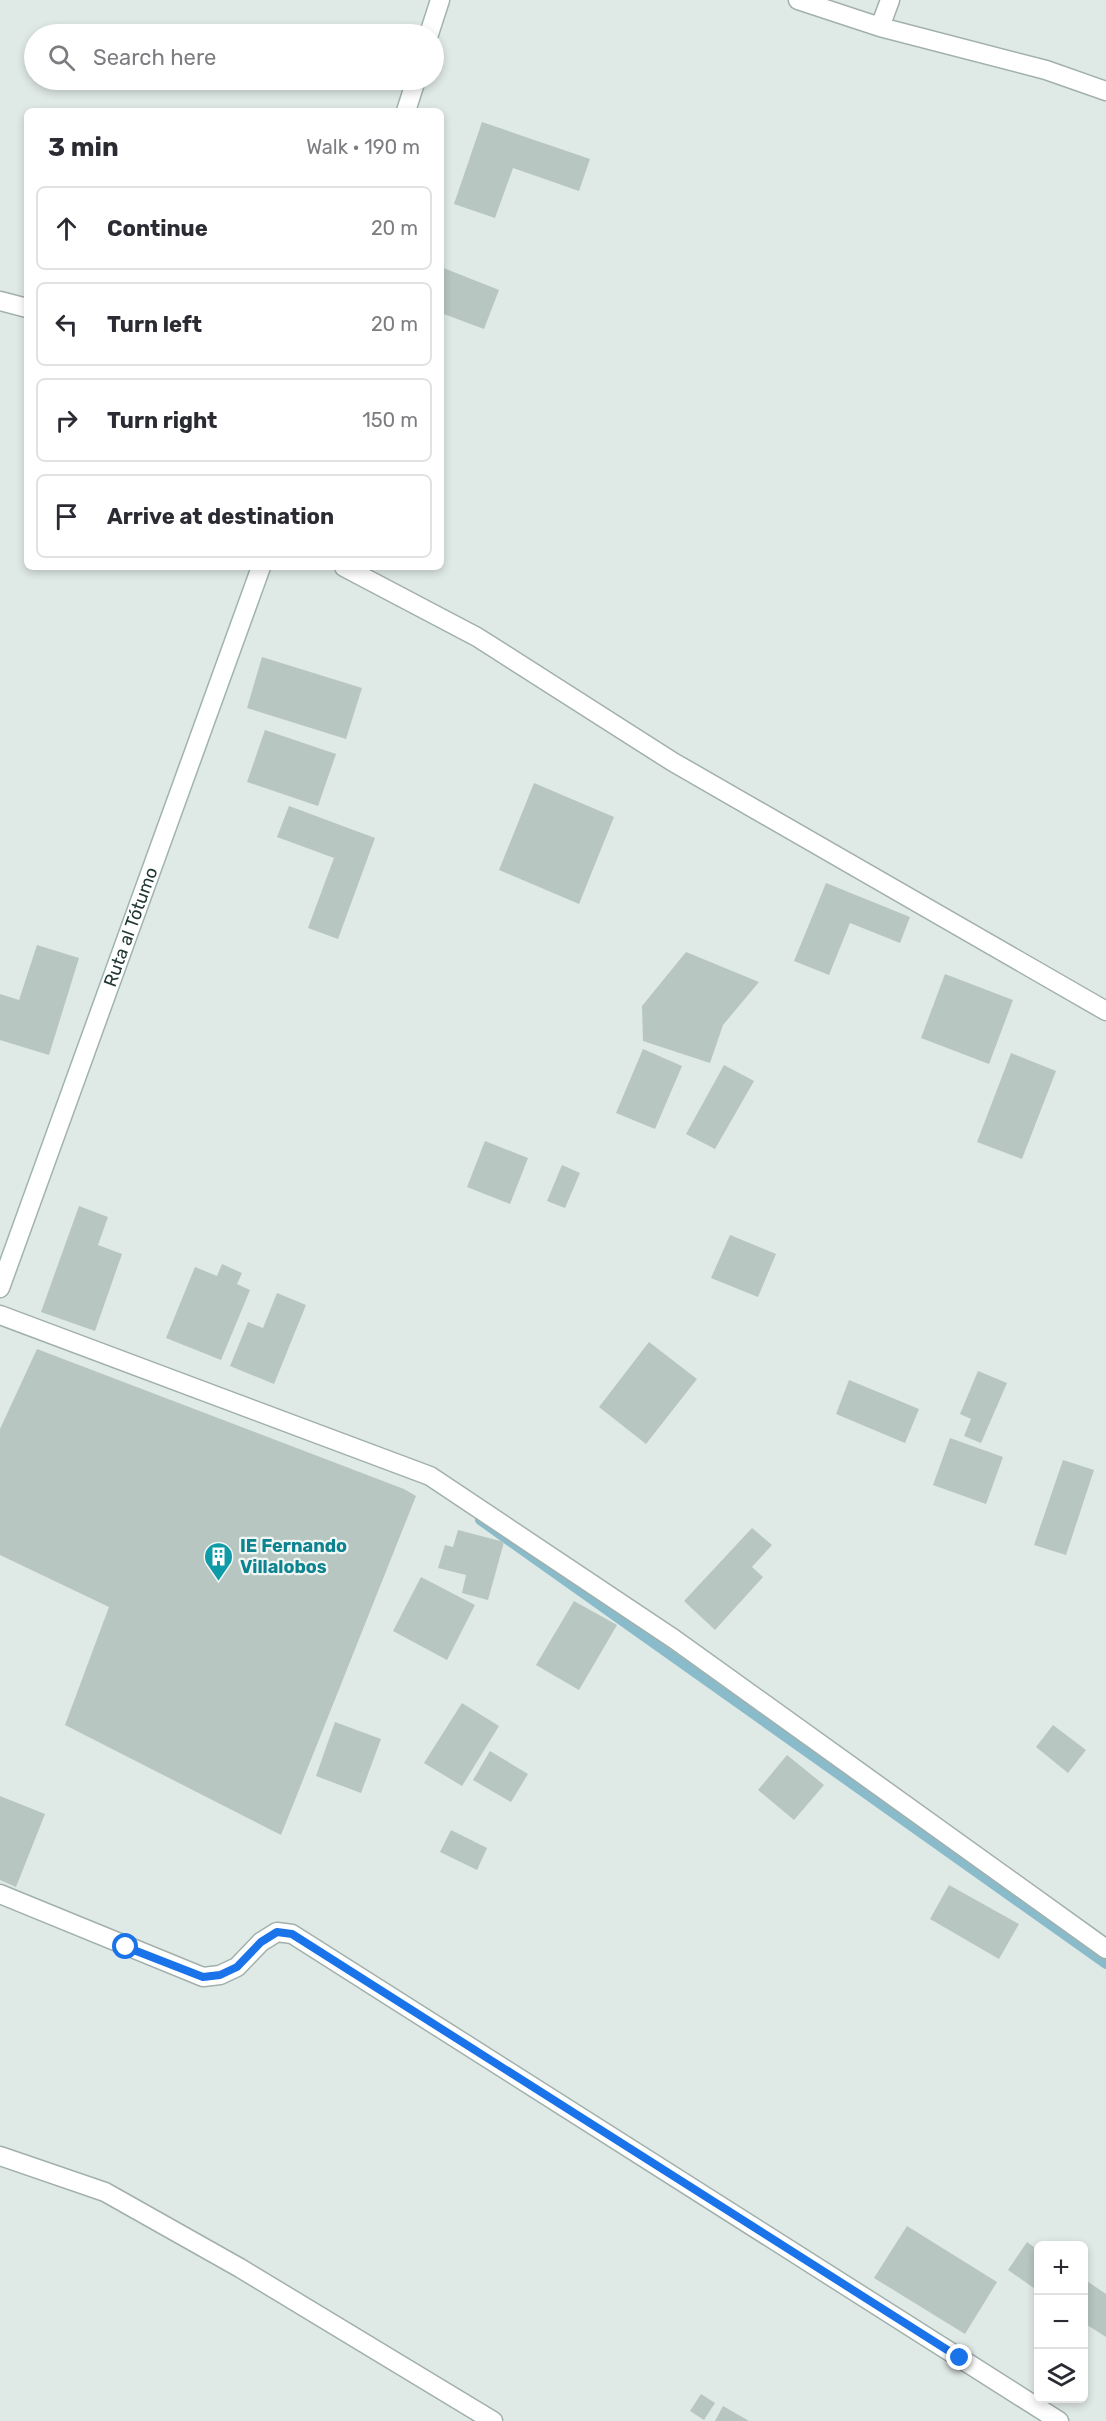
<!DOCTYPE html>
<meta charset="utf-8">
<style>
body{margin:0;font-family:Rubik,sans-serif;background:#f2f2f3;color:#2b2b33}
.controls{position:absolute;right:18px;bottom:18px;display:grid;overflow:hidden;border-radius:9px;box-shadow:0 3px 9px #0003}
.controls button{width:54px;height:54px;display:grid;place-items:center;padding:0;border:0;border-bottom:2px solid #e1e1e2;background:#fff;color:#2b2b33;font:30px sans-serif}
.stop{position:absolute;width:18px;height:18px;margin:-14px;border:4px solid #1a73e8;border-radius:50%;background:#fff}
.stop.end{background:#1a73e8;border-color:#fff;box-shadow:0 2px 6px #0008}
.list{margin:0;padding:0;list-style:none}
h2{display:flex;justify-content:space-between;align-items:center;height:78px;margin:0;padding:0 24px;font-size:26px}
h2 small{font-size:20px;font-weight:400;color:#7c7c81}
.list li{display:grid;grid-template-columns:39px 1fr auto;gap:18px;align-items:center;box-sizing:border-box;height:84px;margin:0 12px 12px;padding:0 12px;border:2px solid #e1e1e2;border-radius:9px}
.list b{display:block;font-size:22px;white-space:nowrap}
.list em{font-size:20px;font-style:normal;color:#7c7c81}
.icon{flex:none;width:33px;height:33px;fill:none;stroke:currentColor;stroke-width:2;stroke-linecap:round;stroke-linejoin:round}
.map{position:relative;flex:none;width:1106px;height:2421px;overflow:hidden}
.search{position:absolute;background:#fff;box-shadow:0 3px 9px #0003;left:24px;top:24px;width:420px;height:66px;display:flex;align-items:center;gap:15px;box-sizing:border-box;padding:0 21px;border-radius:33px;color:#7c7c81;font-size:22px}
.panel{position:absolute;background:#fff;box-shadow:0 3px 9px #0003;left:24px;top:108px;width:420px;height:462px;border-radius:9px}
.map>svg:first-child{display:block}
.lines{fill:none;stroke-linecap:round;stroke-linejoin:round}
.stream{stroke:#8abbcb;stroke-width:10}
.building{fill:#b8c6c2}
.minor-casing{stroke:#a2b0ac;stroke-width:21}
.secondary-casing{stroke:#9fb4ae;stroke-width:21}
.minor{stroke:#fff;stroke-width:18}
.secondary{stroke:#fff;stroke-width:18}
.route{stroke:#1a73e8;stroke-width:8}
.labels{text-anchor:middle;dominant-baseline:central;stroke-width:4.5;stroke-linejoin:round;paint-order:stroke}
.street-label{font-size:18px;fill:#213834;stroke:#eff6f3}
.culture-label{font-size:18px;font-weight:bold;fill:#0d838f;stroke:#eff6f3;text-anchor:start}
</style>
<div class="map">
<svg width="1106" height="2421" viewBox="0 0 1106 2421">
<rect width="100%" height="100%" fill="#dfe9e5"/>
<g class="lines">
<path class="stream" d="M480,1520L1106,1964"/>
</g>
<path class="building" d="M482,122L590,159L579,191L513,168L495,218L454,204Z
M441,267L499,290L484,329L441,313Z
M262,657L362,688L346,739L247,708Z
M265,730L336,754L318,806L247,782Z
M534,783L614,817L579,904L499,870Z
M289,806L375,838L338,939L308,928L334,858L277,837Z
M826,883L910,917L900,943L850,923L829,975L794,961Z
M37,945L79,958L49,1055L0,1040V994L19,1000Z
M686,952L759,982L723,1025L710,1063L643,1041L642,1006Z
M945,974L1013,1000L989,1064L921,1038Z
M643,1049L682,1066L655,1129L616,1113Z
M1011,1053L1056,1071L1022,1159L977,1142Z
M724,1065L754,1081L715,1149L686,1134Z
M485,1141L528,1158L510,1204L467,1187Z
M562,1165L580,1173L565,1208L547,1201Z
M79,1206L108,1217L98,1245L122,1254L95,1331L41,1312Z
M730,1235L776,1254L758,1297L711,1278Z
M222,1264L242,1273L237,1284L250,1290L221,1360L166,1338L195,1267L217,1276Z
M277,1293L306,1305L274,1384L230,1366L248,1322L263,1328Z
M649,1342L697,1379L646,1444L599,1407Z
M37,1349L404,1489L416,1496L281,1835L65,1725L109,1607L0,1555V1429Z
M978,1371L1007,1383L981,1443L964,1436L971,1419L960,1414Z
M849,1380L919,1409L905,1443L836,1414Z
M950,1438L1003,1457L986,1504L933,1485Z
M1063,1460L1094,1470L1066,1555L1034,1545Z
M752,1528L772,1545L752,1567L763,1577L715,1630L684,1601Z
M458,1530L504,1542L488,1600L462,1593L466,1575L438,1568L445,1545L453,1547Z
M421,1577L475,1605L447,1660L393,1631Z
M574,1601L617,1625L579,1690L536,1665Z
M462,1703L499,1726L462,1786L424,1763Z
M335,1722L381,1739L361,1793L316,1776Z
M1053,1725L1086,1750L1068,1773L1036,1747Z
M490,1751L528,1774L511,1802L473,1780Z
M787,1755L824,1785L794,1820L758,1790Z
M0,1796L45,1814L16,1887L0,1880Z
M451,1830L487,1848L477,1870L440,1852Z
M949,1885L1019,1924L999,1959L930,1919Z
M907,2226L997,2282L965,2334L874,2278Z
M1027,2242L1038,2250V2291L1008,2270Z
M1084,2279L1106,2294V2337L1084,2323Z
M701,2394L715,2403L704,2420L690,2411Z
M723,2406L749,2421H715Z"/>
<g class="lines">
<defs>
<path id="minor" d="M798,0L880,27L890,0
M880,27L1046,70L1106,91
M0,301L27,308
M344,567L477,637L673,762L1106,1011
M0,1315L430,1476L674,1639L1106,1949
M0,1894L203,1977L220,1975L237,1967L261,1942L277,1932L292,1934L1059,2421
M0,2156L105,2192L240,2268L493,2421"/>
<g id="secondary">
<path d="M429,34L440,0"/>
<path d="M406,111L416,80"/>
<path id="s1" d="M0,1288L261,567"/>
</g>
</defs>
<use href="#minor" class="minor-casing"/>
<use href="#secondary" class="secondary-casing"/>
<use href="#minor" class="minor"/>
<use href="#secondary" class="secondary"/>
</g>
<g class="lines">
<path class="route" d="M126,1947L203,1977L220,1975L237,1967L261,1942L277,1932L292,1934L960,2358"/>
</g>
<defs>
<symbol id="building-pin" viewBox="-11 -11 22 30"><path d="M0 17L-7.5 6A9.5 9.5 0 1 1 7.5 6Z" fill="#0f9aa8" stroke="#eff6f3"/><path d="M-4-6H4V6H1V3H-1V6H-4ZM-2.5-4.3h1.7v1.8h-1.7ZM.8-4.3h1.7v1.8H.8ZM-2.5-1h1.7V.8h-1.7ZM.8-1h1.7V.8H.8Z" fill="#fff"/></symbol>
</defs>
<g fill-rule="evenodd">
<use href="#building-pin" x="202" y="1540" width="33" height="45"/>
</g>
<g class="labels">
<g class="street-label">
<text stroke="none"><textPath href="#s1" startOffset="384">Ruta al Tótumo</textPath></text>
</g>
<g class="culture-label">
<text x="240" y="1546">IE Fernando<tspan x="240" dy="21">Villalobos</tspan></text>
</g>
</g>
</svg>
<div class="controls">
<button>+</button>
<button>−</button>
<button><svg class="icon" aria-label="layers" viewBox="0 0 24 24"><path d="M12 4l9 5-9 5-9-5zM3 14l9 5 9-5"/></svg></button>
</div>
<div class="stop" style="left:126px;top:1947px"></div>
<div class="stop end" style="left:960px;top:2358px"></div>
<div class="search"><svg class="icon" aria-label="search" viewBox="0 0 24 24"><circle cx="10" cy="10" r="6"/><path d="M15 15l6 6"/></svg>Search here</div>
<section class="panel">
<h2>3 min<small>Walk · 190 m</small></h2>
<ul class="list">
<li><svg class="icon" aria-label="ahead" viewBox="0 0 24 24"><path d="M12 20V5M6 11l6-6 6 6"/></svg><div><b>Continue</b></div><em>20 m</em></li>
<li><svg class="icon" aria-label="left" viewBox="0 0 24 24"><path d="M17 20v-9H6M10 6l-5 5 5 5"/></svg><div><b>Turn left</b></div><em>20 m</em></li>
<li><svg class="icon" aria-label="right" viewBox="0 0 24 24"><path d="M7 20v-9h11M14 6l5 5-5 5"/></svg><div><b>Turn right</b></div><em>150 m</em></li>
<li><svg class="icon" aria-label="arrive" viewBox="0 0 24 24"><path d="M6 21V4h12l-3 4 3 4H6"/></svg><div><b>Arrive at destination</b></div></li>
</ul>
</section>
</div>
